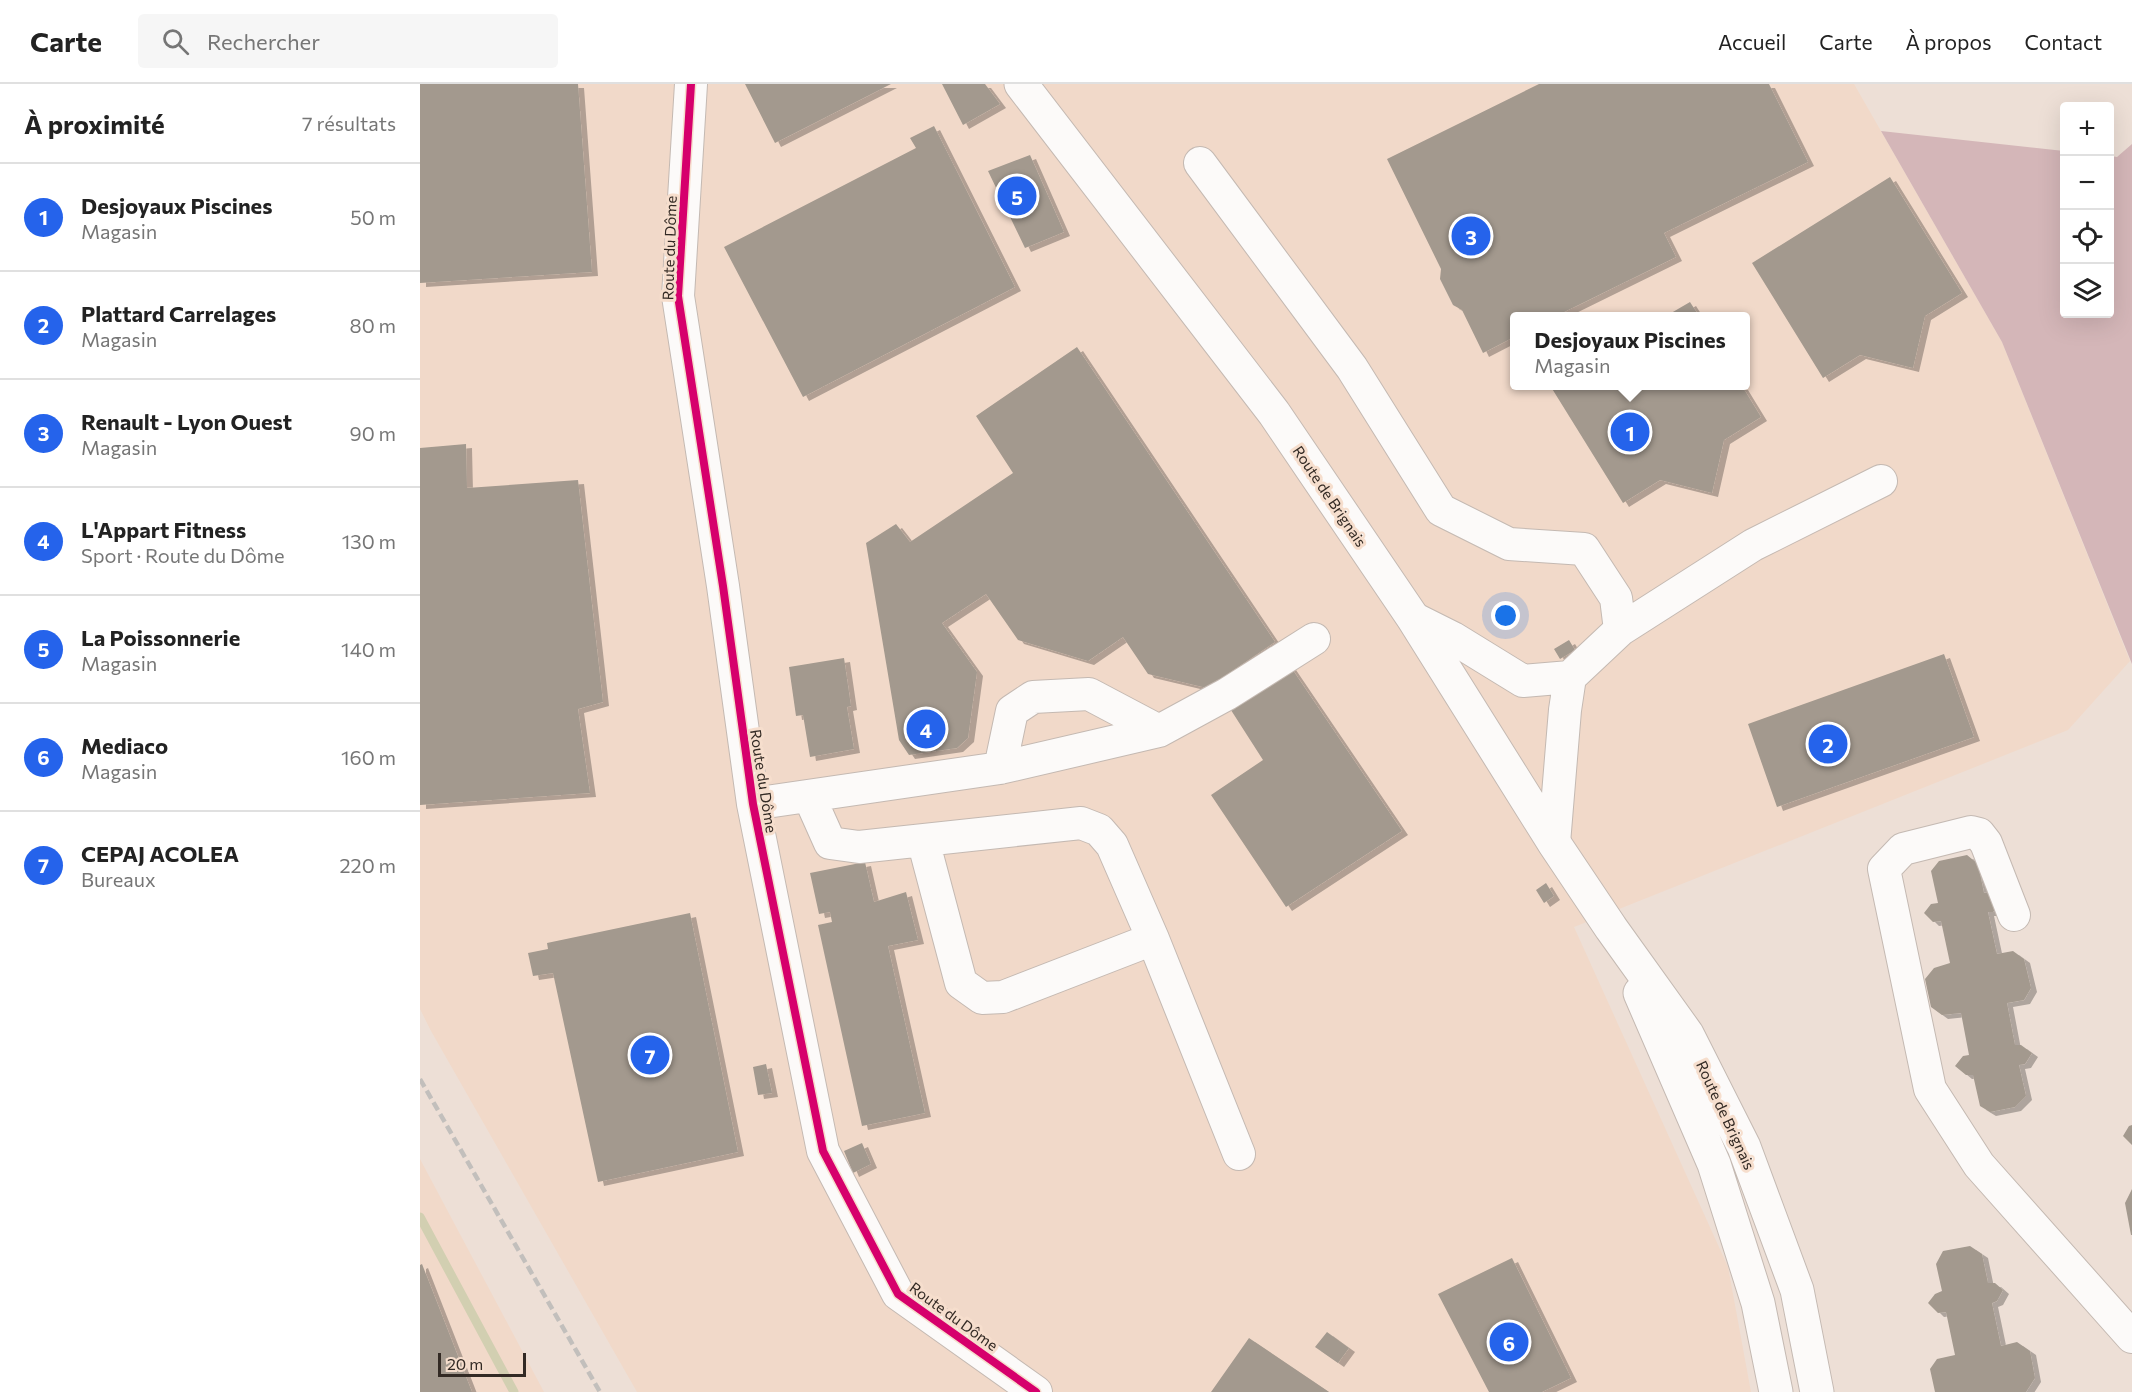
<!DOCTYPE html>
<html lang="fr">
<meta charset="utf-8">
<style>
body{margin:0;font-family:Commissioner,sans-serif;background:#f6f6f6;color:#222}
.controls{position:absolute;right:18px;top:18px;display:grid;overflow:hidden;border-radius:6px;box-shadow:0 6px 24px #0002}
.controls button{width:54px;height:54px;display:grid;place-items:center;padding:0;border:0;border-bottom:2px solid #e0e0e0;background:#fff;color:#222;font:30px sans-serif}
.scale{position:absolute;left:18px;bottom:15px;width:88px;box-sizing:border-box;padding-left:6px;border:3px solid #332a24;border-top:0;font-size:16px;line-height:21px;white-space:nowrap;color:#332a24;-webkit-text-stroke:4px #f6decd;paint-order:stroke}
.you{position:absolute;left:1086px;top:532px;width:21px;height:21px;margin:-15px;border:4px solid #fff;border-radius:50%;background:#1a73e8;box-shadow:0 0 0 9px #1a73e833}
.badge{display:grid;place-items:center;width:39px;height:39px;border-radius:50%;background:#2563eb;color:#fff;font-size:20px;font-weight:700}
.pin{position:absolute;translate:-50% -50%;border:3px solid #fff;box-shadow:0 2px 6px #0006}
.popup{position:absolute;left:1090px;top:228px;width:240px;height:78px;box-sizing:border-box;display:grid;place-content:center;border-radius:6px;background:#fff;filter:drop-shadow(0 2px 4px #0005);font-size:20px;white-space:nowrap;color:#767676}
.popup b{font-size:22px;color:#222}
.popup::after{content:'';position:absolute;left:50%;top:100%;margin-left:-12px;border:12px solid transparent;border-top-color:#fff}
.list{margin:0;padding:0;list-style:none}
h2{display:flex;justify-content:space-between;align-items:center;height:78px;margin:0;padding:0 24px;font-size:26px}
h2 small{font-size:20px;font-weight:400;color:#767676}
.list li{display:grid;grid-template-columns:39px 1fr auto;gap:18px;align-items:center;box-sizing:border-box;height:108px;padding:0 24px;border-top:2px solid #e0e0e0}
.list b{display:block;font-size:22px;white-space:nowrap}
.list p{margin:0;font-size:20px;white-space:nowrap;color:#767676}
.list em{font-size:20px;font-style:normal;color:#767676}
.icon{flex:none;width:33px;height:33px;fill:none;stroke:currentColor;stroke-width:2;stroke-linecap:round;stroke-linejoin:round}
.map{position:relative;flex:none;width:1712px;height:1308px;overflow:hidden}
header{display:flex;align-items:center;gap:36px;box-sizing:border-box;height:84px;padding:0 30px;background:#fff;border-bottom:2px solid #e0e0e0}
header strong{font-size:28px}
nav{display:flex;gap:33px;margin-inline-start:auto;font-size:21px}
.search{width:420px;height:54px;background:#f6f6f6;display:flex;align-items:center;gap:15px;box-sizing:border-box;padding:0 21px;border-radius:6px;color:#767676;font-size:22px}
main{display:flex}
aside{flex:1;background:#fff}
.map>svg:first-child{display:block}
.built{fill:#f1d9c9;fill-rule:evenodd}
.forest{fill:#d4b6b8}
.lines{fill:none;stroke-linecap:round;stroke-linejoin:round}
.stream{stroke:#d2cfb1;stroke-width:9}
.building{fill:#a3998e;filter:url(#shadow)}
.minor-casing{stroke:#c4b9b2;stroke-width:34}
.major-casing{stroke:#c4b9b2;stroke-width:35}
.minor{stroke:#fcfaf9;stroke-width:32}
.major{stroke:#fcfaf9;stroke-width:33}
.rail{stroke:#c2bfbc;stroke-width:4.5;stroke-dasharray:9 4.5;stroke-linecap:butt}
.cycleway-casing{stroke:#f6decd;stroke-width:11}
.cycleway{stroke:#d6006c;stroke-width:8}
.labels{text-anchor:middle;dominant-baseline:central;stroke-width:6;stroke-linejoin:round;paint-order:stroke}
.street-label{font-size:15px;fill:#332a24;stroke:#f6decd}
</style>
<header>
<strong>Carte</strong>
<div class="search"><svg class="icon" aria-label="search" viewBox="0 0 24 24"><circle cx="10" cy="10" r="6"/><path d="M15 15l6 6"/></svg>Rechercher</div>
<nav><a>Accueil</a><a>Carte</a><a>À propos</a><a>Contact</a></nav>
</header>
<main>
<aside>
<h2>À proximité<small>7 résultats</small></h2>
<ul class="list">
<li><span class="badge">1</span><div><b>Desjoyaux Piscines</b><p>Magasin</p></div><em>50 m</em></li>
<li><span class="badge">2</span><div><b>Plattard Carrelages</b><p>Magasin</p></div><em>80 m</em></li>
<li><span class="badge">3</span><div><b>Renault - Lyon Ouest</b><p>Magasin</p></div><em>90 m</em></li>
<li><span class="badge">4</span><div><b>L'Appart Fitness</b><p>Sport · Route du Dôme</p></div><em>130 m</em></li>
<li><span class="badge">5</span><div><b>La Poissonnerie</b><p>Magasin</p></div><em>140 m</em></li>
<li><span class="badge">6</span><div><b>Mediaco</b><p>Magasin</p></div><em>160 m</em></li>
<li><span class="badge">7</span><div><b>CEPAJ ACOLEA</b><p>Bureaux</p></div><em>220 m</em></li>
</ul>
</aside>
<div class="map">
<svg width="1712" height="1308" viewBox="0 0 1712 1308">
<defs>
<filter id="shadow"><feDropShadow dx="6" dy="4" stdDeviation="0" flood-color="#0004"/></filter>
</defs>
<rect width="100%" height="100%" fill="#eddfd6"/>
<path class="built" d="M0,0H1434L1582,258L1710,577L1648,646L1154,843L1308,1183L1331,1308H217L11,947L0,925ZM1094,232H1326V302H1094Z
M0,1075L124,1308H0Z"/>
<path class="forest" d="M1461,47L1644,67V230H1690V72L1697,73L1712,60V580L1582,258Z"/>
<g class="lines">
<path class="stream" d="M0,1133L94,1308"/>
</g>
<path class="building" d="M0,0H158L172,188L0,199Z
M325,0H471L355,59Z
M522,0H565L580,20L543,41Z
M1119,0H1349L1388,78L1244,149L1256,173L1136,232H1094V253L1063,269L1042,226L1033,221L1020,195L1021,185L967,75Z
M514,42L595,203L383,313L304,163L496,64L490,54Z
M610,71L644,148L605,164L568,87Z
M1470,93L1542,209L1505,232L1493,284L1440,271L1403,294L1332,179Z
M1270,218L1279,232H1246Z
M657,263L855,558L787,604L728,590L703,553L668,577L598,556L566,510L522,539L557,588L548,654L537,664L489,671L479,656L446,459L476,440L490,458L593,389L556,332Z
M1134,302H1322L1341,333L1304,356L1292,409L1240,396L1203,419L1131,303Z
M46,360L47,404L158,396L183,618L158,625L170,709L0,721V364Z
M1149,556L1155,566L1140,575L1134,565Z
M1524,570L1554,653L1357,723L1328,640Z
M424,574L431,622L427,623L434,665L390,673L383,631L376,632L369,583Z
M870,582L982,747L866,823L791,711L843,676L809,623Z
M1547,771L1558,780L1564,809L1571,808L1581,817L1573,828H1568L1577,870L1593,867L1604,875L1611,904L1604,916L1587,919L1595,961H1601L1612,969L1605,980L1599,981L1606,1012L1595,1023L1570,1028L1560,1022L1553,991H1546L1535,982L1543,972L1549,971L1541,929L1522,931L1511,923L1505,895L1514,884L1530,879L1521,837L1513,838L1504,829L1511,820L1518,819L1511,787L1519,777Z
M445,778L454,818L486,808L498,856L468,862L505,1029L442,1042L398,841L412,838L410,828L399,830L390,789Z
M1126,799L1134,812L1124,819L1116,806Z
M270,829L318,1068L178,1098L133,889L113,892L108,869L128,865L127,859Z
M346,980L352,1009L338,1011L333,983Z
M1712,1041V1061L1703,1052L1709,1042Z
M442,1059L451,1080L433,1089L424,1067Z
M1712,1105V1151H1711L1705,1119Z
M1550,1162L1562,1170L1568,1199H1575L1583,1206L1577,1217L1572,1219L1581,1262L1597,1258L1610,1267L1615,1294L1606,1308H1515L1510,1285L1517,1275L1535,1271L1526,1228L1518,1229L1508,1219L1515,1210L1522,1207L1516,1180L1523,1167Z
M1092,1174L1151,1294L1122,1308H1069L1018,1210Z
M2,1180L52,1308H0V1181Z
M907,1248L929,1264L918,1279L895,1263Z
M829,1254L909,1308H791Z"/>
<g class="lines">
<defs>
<path id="minor" d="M271,0L258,212L303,502L333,720L403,1067L478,1210L616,1308
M780,79L932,284L1021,426L1089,460L1164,465L1196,514L1200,546
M993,534L1033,554L1103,597L1150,593L1145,626L1134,759
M1150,593L1200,546L1333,461L1461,397
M580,684L592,627L613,613L669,610L739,647
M389,712L410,759L439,763L661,739L679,746L692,761L733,855L819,1070
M333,720L580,684L739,647L807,610L894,555
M503,756L541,899L562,914L583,913L733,855
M1594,831L1566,759L1559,750L1551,748L1483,765L1464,785L1510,1005L1559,1081L1712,1253"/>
<path id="major" d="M601,0L854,329L993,534L1134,759L1191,844L1267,950L1324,1063L1377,1206L1397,1308
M1220,909L1294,1080L1338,1219L1356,1308"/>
</defs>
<use href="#minor" class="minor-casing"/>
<use href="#major" class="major-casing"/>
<use href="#minor" class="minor"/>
<use href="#major" class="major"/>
<path class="rail" d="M0,995L180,1308"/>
<defs>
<path id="cycleway" d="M271,0L258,212L303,502L333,720L403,1067L478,1210L616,1308"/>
</defs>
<use href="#cycleway" class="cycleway-casing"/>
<use href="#cycleway" class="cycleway"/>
</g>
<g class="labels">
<g class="street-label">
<text transform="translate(249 164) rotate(-88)">Route du Dôme</text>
<text transform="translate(910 412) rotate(56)">Route de Brignais</text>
<text transform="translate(344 697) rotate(81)">Route du Dôme</text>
<text transform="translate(1306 1031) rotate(65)">Route de Brignais</text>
<text transform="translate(534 1232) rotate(36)">Route du Dôme</text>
</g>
</g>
</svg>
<div class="controls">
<button>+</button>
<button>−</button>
<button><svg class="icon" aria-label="locate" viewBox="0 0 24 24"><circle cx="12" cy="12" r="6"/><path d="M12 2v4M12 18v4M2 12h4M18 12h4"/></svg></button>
<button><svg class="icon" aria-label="layers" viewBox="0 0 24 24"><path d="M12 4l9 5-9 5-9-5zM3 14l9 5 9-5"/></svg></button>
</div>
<div class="scale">20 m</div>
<div class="you"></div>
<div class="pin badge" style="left:1210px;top:348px">1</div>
<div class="popup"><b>Desjoyaux Piscines</b>Magasin</div>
<div class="pin badge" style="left:1408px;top:660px">2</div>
<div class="pin badge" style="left:1051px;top:152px">3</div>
<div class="pin badge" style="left:506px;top:645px">4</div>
<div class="pin badge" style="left:597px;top:112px">5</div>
<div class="pin badge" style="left:1089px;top:1258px">6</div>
<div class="pin badge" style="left:230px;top:971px">7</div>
</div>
</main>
